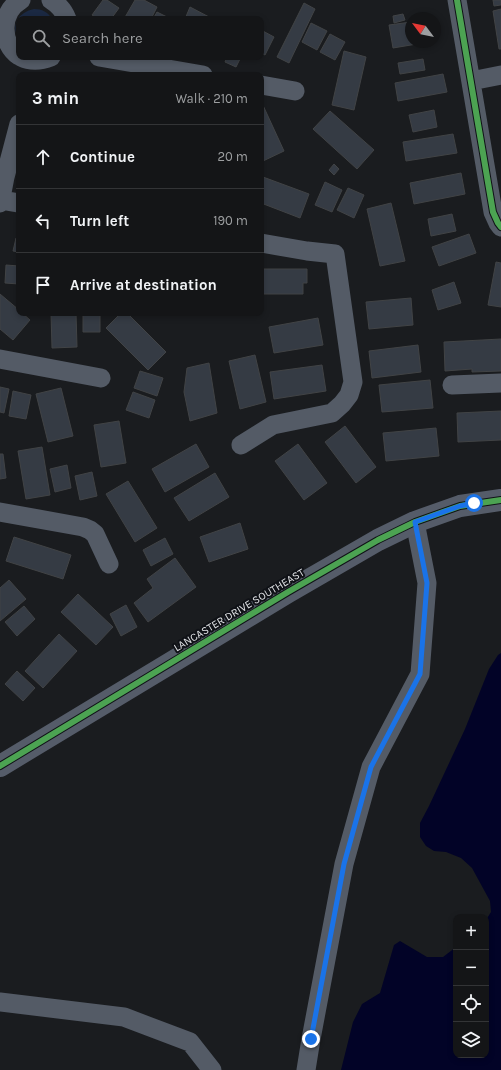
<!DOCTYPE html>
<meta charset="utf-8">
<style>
body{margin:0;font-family:Karla,sans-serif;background:#212224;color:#f1f3f6}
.controls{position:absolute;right:12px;bottom:12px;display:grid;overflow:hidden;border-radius:8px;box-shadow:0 2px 6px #0003}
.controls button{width:36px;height:36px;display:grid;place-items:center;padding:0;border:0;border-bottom:1px solid #333436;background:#141517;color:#f1f3f6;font:20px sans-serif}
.compass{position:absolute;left:405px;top:12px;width:36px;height:36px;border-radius:50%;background:#141517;box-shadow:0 2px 6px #0003;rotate:302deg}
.stop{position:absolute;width:12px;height:12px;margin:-9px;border:3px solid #1a73e8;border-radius:50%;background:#fff}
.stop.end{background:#1a73e8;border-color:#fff;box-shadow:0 1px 4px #0008}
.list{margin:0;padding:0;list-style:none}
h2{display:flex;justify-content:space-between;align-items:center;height:52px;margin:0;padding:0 16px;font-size:17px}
h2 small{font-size:13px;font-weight:400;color:#9d9fa1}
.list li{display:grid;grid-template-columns:26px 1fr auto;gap:12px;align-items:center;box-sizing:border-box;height:64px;padding:0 16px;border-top:1px solid #333436}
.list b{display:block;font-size:15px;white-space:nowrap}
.list em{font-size:13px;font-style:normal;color:#9d9fa1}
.icon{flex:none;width:22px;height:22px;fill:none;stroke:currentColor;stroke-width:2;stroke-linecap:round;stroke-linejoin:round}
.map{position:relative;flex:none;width:501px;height:1070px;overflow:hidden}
.search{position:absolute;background:#141517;box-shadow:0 2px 6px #0003;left:16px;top:16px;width:248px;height:44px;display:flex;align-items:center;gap:10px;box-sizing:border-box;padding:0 14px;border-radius:8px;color:#9d9fa1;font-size:15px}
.panel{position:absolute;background:#141517;box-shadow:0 2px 6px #0003;left:16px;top:72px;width:248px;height:244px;border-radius:8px}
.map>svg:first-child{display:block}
.green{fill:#1b2943}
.water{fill:#020327}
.building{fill:#353b44;stroke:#414345}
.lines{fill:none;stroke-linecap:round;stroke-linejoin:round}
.minor{stroke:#545b66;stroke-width:19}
.major{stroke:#555c69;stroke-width:22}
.cycleway-casing{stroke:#101217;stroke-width:8}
.cycleway{stroke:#4ca352;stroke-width:6}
.route{stroke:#1a73e8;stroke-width:5}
.labels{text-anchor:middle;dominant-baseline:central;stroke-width:4;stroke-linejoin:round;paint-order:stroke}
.street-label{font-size:11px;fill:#e2e4e7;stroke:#101217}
</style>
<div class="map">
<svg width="501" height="1070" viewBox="0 0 501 1070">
<rect width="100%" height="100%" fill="#1a1c1f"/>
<path class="green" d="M34,9C42,9 48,12 52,19H19V39C10,25 19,12 34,9Z"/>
<path class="water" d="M501,653V1070H341L353,1022L362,1004L380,993L394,945L400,941L427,957H443L456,947V1055H486V920L491,912L490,901L472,868L461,858L446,852L434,851L426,846L420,837V823L429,806L465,729L489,669L498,655Z"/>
<path class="building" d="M103,0H107L119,8L111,19H99L92,15Z
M135,0H144L157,7L151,19H124Z
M493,0H501V5L494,6Z
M304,3L315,9L289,63L277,57Z
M190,7L211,18V19H185Z
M501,9V49H499L493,11Z
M157,12L171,19H153Z
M403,14L405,20L394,23L393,16Z
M411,22V42H429L393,48L389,25Z
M311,23L327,31L317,50L302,42Z
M261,30L274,37L265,55L261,53Z
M330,34L345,42L335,60L320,52Z
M344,51L366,57L354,110L332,105Z
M227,57H241L236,67L225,62Z
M423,59L425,70L400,74L398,63Z
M443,74L447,92L398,101L395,83Z
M261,101L284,151L263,161L261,157Z
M434,110L437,127L413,132L409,115Z
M330,111L374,150L357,169L313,129Z
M453,134L457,153L406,161L403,142Z
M334,164L339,169L334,175L329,170Z
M461,173L465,194L414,204L410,183Z
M263,177L309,194L300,218L261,203V181Z
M325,182L342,190L332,212L315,205Z
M348,188L364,195L354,218L337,210Z
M391,203L405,261L380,266L367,209Z
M452,214L456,231L431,236L428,219Z
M19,229V252L13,251L16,238H17Z
M469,234L476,253L439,266L432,247Z
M496,262L501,263V307L488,305Z
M6,265L19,266V284L5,283Z
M261,269H307V283H303V294H261Z
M454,282L461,303L438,310L432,290Z
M0,294L19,310V313H22L30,320L13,340L0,329Z
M411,298L413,325L369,329L366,302Z
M51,313H76L77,347L52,348Z
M83,313H100V332H83Z
M121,313H127L166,352L148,370L106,328Z
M318,318L323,345L274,353L269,327Z
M501,339V371L472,372V369L445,371L444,342Z
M418,345L421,372L372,378L369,351Z
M255,355L266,402L240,409L229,361Z
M209,363L217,413L190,421L184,392L187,368Z
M322,365L326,391L274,399L270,372Z
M140,371L163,378L157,396L134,388Z
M430,380L433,408L382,412L379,385Z
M0,387L9,389L4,413L0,412Z
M61,388L73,436L48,442L36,394Z
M13,391L31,395L26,419L9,416Z
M133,392L155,400L149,418L126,410Z
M501,411V440L458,442L457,413Z
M119,421L126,463L101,467L94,425Z
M345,426L376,467L356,483L325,442Z
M436,428L439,456L386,461L383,433Z
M196,444L209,467L165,492L152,469Z
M298,444L327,483L304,500L275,461Z
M42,447L50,495L26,499L18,451Z
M0,454H3L6,478L0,479Z
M67,465L71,488L55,492L50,469Z
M92,472L97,496L80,500L75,476Z
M215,473L229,497L189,521L174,498Z
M128,481L157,528L135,542L106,494Z
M240,523L248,549L209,562L200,537Z
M14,537L71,555L63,579L6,561Z
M165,538L173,554L151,566L143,550Z
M175,558L196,587L148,622L134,603L153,588L147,579Z
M9,580L26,599L0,621V588Z
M78,594L113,627L96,645L61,612Z
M126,605L137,627L121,636L110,614Z
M24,606L35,619L17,636L5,622Z
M59,634L77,651L43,688L25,671Z
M17,671L35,688L23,701L5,684Z"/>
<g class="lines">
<path class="minor" d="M51,0C59,5 64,11 67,19
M457,0L493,212L498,223L501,227
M19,56C0,43 0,12 21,0
M21,57C31,62 41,61 51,57
M99,57L203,75
M471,81L501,75
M261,85L295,91
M0,200L19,203
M0,203L5,177L19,124
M0,359L101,378
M452,385L501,383
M241,445L273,425L332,413L342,404L349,395L353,382L335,254L307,251L261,243
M0,512L83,527L90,530L95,534L109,564
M0,1002L124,1017L190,1042L212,1070
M306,1070L311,1039L344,864L371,767L420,674L427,583L415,522"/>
<path class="major" d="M0,766L288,592L378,540L415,522L460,506L501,500"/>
<defs>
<path id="cycleway" d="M457,0L493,212L498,223L501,227
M0,766L288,592L378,540L415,522L460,506L501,500"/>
</defs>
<use href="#cycleway" class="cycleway-casing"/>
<use href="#cycleway" class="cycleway"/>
</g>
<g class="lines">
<path class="route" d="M311,1039L344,864L371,767L420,674L427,583L415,522L460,506L474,503"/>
</g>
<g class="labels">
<g class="street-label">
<text transform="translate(239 610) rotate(-31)">LANCASTER DRIVE SOUTHEAST</text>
</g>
</g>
</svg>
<div class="controls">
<button>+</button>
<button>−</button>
<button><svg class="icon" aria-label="locate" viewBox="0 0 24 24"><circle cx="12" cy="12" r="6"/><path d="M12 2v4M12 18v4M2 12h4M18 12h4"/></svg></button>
<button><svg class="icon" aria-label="layers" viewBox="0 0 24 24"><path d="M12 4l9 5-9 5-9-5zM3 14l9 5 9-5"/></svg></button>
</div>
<svg class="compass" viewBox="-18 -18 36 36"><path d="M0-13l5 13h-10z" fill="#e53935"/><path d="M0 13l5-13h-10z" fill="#9d9fa1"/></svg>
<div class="stop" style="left:474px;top:503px"></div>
<div class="stop end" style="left:311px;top:1039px"></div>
<div class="search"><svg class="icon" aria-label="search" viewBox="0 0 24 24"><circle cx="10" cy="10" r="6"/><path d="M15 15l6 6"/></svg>Search here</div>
<section class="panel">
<h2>3 min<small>Walk · 210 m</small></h2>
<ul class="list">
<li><svg class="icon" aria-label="ahead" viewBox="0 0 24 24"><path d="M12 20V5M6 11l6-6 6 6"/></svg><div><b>Continue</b></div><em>20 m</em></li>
<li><svg class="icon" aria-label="left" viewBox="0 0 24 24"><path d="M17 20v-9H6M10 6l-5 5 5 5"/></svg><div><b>Turn left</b></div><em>190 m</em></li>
<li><svg class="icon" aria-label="arrive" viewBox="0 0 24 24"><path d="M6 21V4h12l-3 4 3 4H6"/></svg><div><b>Arrive at destination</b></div></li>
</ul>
</section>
</div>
